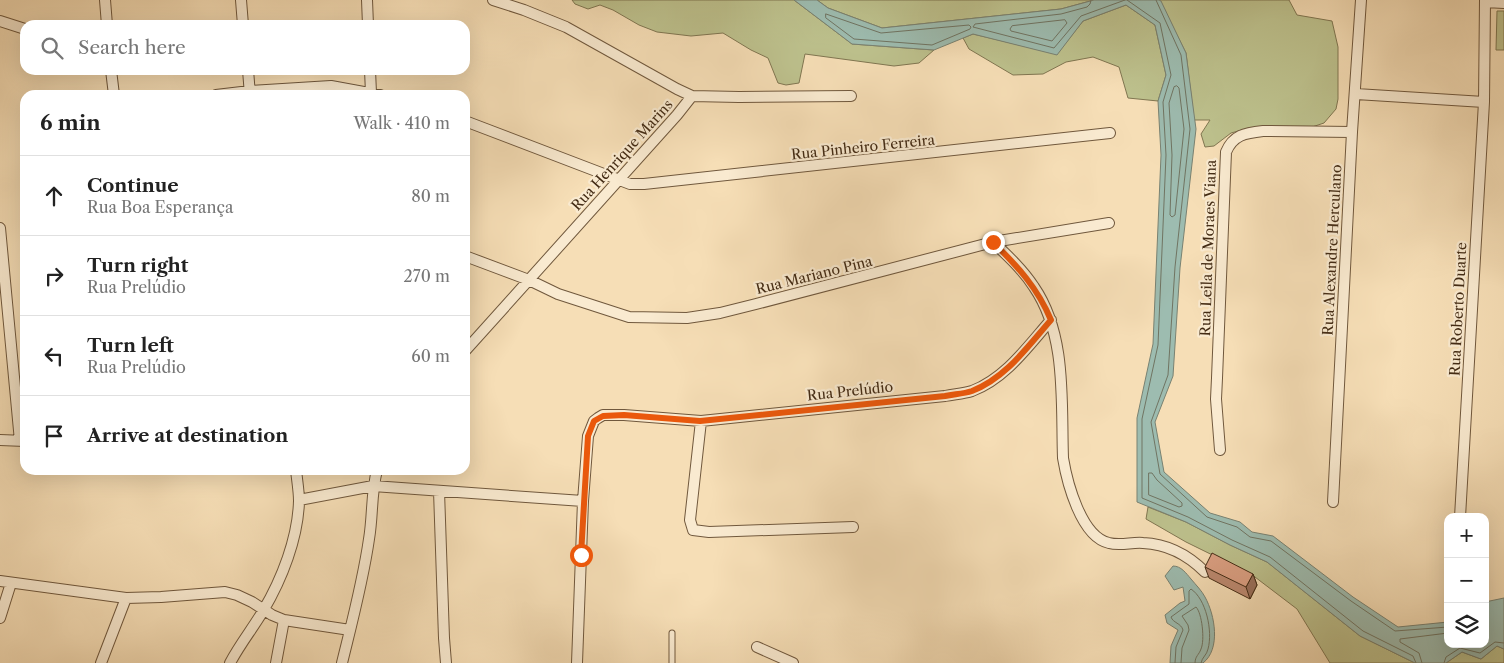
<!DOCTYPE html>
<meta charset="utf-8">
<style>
body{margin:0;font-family:"Libre Caslon Text",serif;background:#f2f2f2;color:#222}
.controls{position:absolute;right:15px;bottom:15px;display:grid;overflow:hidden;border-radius:10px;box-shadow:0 5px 20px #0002}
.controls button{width:45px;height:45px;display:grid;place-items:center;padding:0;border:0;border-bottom:1px solid #e0e0e0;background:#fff;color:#222;font:25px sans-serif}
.stop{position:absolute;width:15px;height:15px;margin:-11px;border:4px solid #ea580c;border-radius:50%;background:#fff}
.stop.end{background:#ea580c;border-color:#fff;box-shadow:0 1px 5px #0008}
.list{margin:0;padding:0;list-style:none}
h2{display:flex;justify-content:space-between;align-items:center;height:65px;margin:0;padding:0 20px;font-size:21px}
h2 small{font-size:16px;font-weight:400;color:#767676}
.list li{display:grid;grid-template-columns:32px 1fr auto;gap:15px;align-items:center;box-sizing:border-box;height:80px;padding:0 20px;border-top:1px solid #e0e0e0}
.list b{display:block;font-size:19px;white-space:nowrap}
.list p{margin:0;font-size:16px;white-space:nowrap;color:#767676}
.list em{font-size:16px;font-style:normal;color:#767676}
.icon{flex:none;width:28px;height:28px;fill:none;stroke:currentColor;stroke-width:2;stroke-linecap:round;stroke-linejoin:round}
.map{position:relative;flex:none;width:1504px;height:663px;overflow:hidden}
.search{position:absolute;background:#fff;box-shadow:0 5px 20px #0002;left:20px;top:20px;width:450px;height:55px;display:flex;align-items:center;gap:12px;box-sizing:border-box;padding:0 18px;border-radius:15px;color:#767676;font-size:19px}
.panel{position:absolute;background:#fff;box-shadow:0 5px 20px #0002;left:20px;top:90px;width:450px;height:385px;border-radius:15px}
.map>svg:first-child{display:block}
.green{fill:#bdc18d;stroke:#807651}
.water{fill:#9dbcb0;stroke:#798272}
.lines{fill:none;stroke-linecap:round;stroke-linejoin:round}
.shore{stroke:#707462;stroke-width:1}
.lane-casing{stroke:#70583d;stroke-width:7}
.street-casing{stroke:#70583d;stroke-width:12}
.lane{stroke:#f9ead0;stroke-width:5}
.street{stroke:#f9ead0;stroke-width:10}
.wall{fill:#bc8970;stroke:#442c15}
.shaded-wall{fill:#996f5b;stroke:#442c15}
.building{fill:#db9f82;stroke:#442c15}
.route{stroke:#ea580c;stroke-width:6}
.labels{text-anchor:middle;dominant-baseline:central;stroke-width:4.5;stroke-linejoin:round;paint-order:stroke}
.street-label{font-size:14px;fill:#442c15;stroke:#f9ead0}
</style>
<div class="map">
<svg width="1504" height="663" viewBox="0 0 1504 663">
<rect width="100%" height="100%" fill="#f6deb6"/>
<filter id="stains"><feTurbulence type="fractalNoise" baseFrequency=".004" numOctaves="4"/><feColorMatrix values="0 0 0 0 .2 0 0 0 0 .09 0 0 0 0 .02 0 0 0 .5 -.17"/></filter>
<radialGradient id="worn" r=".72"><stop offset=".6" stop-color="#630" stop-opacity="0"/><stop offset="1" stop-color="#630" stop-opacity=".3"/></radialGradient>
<path class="green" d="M572,0H794L852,44L934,50L919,63L894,66L805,54L799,83L786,85L778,83L768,58L751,50L723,33L691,36L657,32L639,25L613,10L600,5L588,9L575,4Z
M817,0H1094L1061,9L882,28L828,8Z
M1159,0H1289L1297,15L1332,21L1338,47V99L1336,109L1324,123L1312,127L1249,128L1231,133L1214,146L1205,147L1201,134L1210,120H1194L1186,53Z
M1126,5L1155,25L1166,75L1158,101L1128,98L1119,67L1093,57L1066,62L1043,74L1013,75L969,49L963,38L973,34L1057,54L1083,21Z
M1497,11H1504V50H1496Z
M1148,507L1186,522L1230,545L1267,562L1360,636L1415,663H1330L1297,609L1251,574L1186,542L1146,519Z
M1497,646L1504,649V663H1446L1462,652L1481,659Z"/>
<path class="water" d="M794,0H817L828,8L882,28L1061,9L1094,0H1159L1161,1L1186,53L1196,129L1180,268L1173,376L1155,422L1164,472L1210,513L1240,522L1252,532L1273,536L1353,597L1398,627L1448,622V644H1485V602L1504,598V649L1497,646L1481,659L1462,652L1446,663H1415L1360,636L1267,562L1230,545L1186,522L1137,502V418L1153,344L1161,155L1158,101L1166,75L1155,25L1126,5L1083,21L1057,55L973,34L934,50L852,44Z
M1173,566C1181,566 1186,573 1191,579C1196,585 1202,591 1205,597C1215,615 1221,649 1203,663H1170L1171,646L1178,630L1167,623L1165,615L1180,603L1185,601L1183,587L1174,590L1165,576Z"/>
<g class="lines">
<path class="shore" d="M1091,0L1090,4L1087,7L1061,14L975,24L973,27L1054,48L1081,16L1125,0
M1127,0L1160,23L1171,75L1163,102L1166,155L1158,345L1142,419V498L1188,517L1232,540L1270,557L1363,631L1413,656L1416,663
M1156,0L1181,55L1190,129L1175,267L1168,375L1151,422L1160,474L1207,517L1237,527L1250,537L1271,541L1351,601L1395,631L1448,627
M826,14L881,33L969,25L971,27L970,29L932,45L854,39L826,18Z
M1065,20L1067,23L1052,41L1011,31L1010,29L1012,26Z
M1177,86L1179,88L1184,129L1175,215L1172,217L1170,215L1172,155L1169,103L1174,87Z
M1149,473H1152L1157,480L1182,503V506L1179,507L1149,495Z
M1175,663L1176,647L1183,630C1181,623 1173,623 1171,617L1189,604V591L1191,589C1206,599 1213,631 1208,649C1207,655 1202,657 1201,663
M1181,663L1182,648L1189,630L1188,625L1182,616L1196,607C1202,613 1205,640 1201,649C1199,655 1195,656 1195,663
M1422,663L1419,653L1400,642V639L1448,633
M1444,663L1446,657L1460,648L1480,653L1495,642L1504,643"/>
<defs>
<path id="lane" d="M672,633V663"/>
<path id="street" d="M105,0L107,25
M241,0L243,25
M367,0L368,25
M493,0L524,10L566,27L677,89L692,96L739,97L851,96
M1485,2L1504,3
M0,21L25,29
M111,70L114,95
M248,70L250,95
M370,70L371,93
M1356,94L1484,102
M216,95L250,91L331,86L380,95
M465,121L630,184H644L1110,133
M0,228L20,441
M993,242C1008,256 1023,270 1034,287C1067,335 1061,402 1063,458C1067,482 1081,537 1109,543C1120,546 1132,542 1143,543C1168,544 1188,555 1205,572
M465,256L529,280L558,294L629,317L687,318L720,313L756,304L993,242L1109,223
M465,351L677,115L692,96
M701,421L690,520L693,530L709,532L853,527
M0,440L25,441
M1220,450L1216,399L1217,378L1226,152C1233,135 1245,133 1263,131L1352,132
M439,491L444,638L446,663
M299,500L373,486L583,501
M1333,502L1352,132L1361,0
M1460,517L1484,102L1485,0
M0,581L126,598L161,597L225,592L237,595L252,602L272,615L284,620L350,630
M0,618L11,583
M757,647L793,663
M101,663L126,598
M230,663C240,644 253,628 263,611C282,579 298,538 299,501C299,491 297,480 296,470
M276,663L284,620
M342,663C352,622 363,581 369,539C373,516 371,493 377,470
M577,663L583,501L588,436L594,421L598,418L603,415H624L701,421L945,396C954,394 963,394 972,391C1006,378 1028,346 1051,320"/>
</defs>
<use href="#lane" class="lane-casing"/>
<use href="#street" class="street-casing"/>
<use href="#lane" class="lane"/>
<use href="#street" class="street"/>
</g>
<path class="wall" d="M1205,567L1253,574L1257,585L1250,599L1209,578Z"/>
<path class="shaded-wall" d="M1253,574L1257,585L1250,599L1246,587Z"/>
<path class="building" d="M1212,553L1253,574L1246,587L1205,567Z"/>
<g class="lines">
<path class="route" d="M581,555L588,436L594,421L603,416L624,415L700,421L945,396C954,394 963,394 972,391C1006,378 1028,346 1051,320C1037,287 1018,267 993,242"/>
</g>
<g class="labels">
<g class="street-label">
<text transform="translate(863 147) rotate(-6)">Rua Pinheiro Ferreira</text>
<text transform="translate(622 155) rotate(-48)">Rua Henrique Marins</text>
<text transform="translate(1208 248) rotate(-88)">Rua Leila de Moraes Viana</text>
<text transform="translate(1332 250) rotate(-87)">Rua Alexandre Herculano</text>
<text transform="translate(814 275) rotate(-14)">Rua Mariano Pina</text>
<text transform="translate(1458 309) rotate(-87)">Rua Roberto Duarte</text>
<text transform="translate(850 391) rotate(-6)">Rua Prelúdio</text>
</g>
</g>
<rect width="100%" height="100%" filter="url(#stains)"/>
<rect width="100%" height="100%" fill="url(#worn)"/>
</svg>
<div class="controls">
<button>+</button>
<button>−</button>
<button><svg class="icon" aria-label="layers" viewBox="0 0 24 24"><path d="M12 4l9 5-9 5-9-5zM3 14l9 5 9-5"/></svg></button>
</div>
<div class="stop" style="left:581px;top:555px"></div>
<div class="stop end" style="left:993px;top:242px"></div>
<div class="search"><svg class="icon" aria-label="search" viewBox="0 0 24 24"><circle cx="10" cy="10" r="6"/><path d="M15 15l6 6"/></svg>Search here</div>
<section class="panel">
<h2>6 min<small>Walk · 410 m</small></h2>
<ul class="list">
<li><svg class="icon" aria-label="ahead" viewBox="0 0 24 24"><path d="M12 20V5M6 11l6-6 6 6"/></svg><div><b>Continue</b><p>Rua Boa Esperança</p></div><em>80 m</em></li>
<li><svg class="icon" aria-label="right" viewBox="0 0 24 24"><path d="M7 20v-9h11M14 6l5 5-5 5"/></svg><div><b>Turn right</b><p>Rua Prelúdio</p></div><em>270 m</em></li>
<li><svg class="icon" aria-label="left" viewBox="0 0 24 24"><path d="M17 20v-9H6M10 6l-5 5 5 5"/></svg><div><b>Turn left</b><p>Rua Prelúdio</p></div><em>60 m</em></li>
<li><svg class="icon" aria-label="arrive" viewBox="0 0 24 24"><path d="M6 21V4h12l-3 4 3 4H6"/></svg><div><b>Arrive at destination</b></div></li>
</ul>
</section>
</div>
